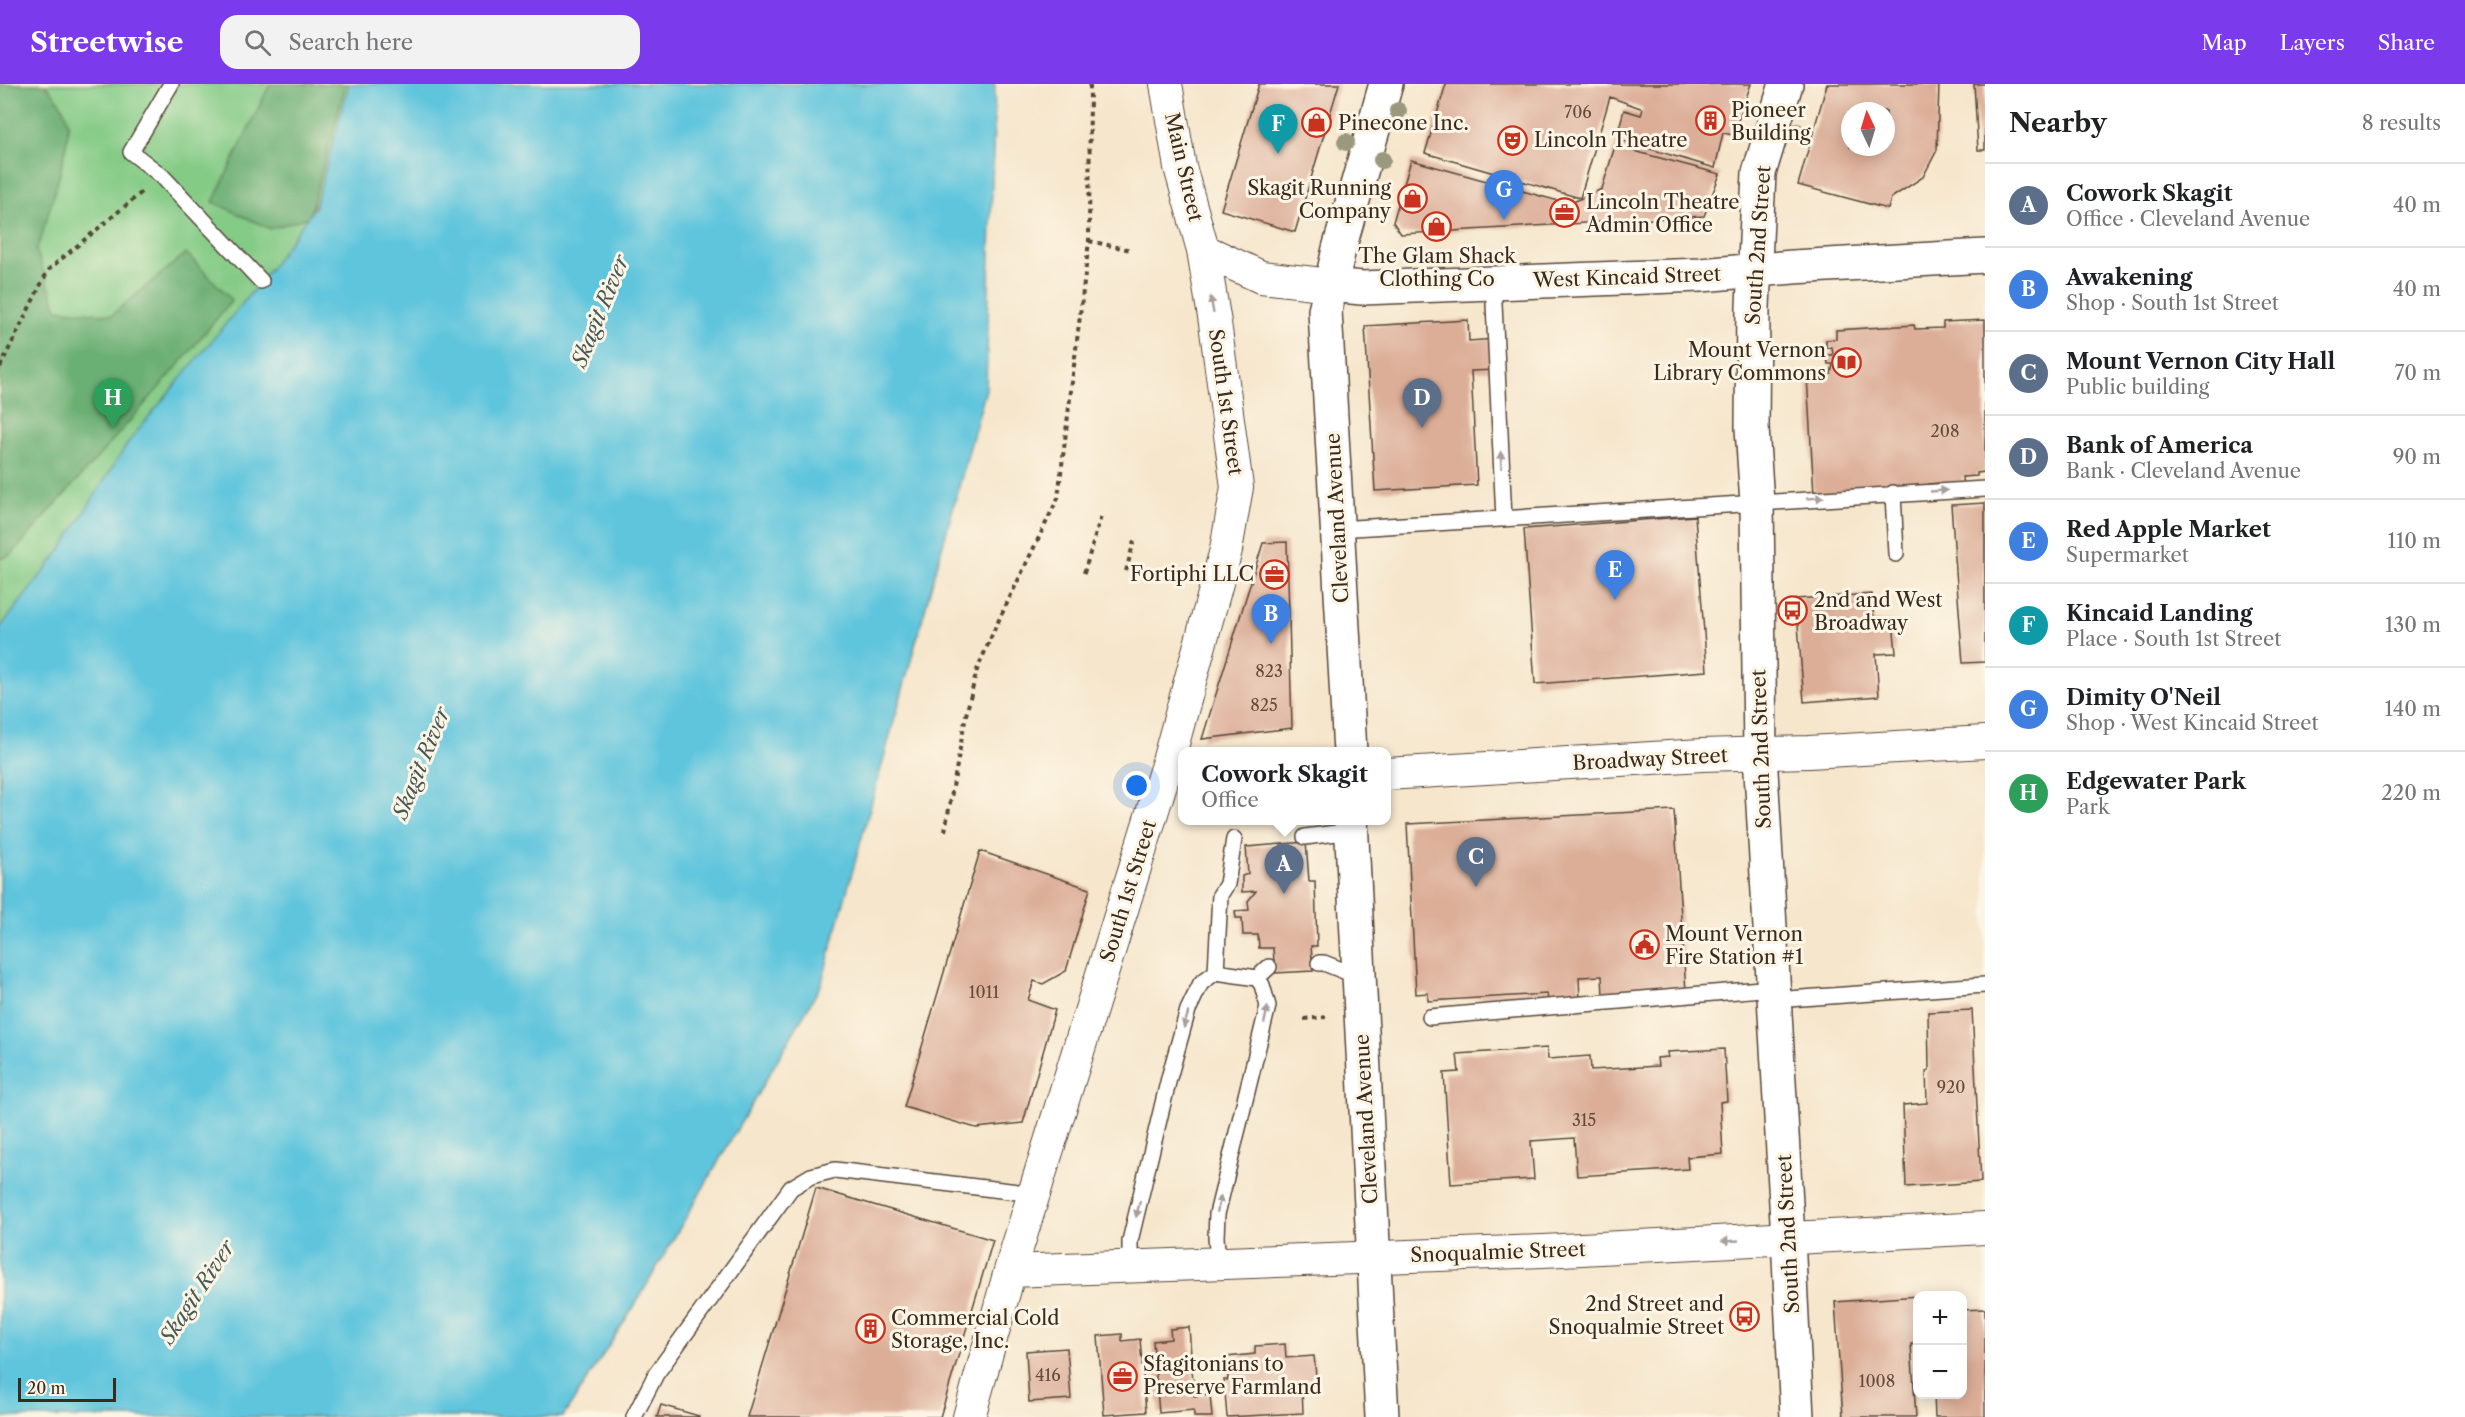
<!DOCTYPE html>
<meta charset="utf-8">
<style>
body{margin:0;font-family:"Libre Caslon Text",serif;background:#f2f2f2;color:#202124}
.controls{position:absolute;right:18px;bottom:18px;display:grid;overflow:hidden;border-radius:12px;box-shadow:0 3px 15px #0003}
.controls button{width:54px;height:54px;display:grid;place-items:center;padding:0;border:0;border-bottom:2px solid #e0e0e0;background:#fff;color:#202124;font:30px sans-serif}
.compass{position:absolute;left:1841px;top:18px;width:54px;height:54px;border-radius:50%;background:#fff;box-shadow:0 3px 15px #0003;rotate:356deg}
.scale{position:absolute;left:18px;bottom:15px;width:98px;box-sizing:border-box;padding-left:6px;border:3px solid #3b2a1e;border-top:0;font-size:16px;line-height:21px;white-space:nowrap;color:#3b2a1e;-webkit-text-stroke:4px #fcf5e5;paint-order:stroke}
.you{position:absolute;left:1137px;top:702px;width:21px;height:21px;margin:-15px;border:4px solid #fff;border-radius:50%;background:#1a73e8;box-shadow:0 0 0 9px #1a73e833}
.badge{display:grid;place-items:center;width:39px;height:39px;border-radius:50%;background:#7c3aed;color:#fff;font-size:20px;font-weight:700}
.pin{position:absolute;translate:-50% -50px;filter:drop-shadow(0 2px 3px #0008)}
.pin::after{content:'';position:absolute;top:32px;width:21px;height:18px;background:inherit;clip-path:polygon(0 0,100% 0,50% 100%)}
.popup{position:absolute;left:1178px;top:663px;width:213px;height:78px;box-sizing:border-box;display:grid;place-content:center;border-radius:12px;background:#fff;filter:drop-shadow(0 2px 4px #0005);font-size:20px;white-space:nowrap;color:#757577}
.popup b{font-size:22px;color:#202124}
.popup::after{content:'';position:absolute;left:50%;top:100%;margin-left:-12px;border:12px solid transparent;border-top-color:#fff}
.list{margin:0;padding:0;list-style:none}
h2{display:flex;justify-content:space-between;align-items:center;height:78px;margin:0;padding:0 24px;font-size:26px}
h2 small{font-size:20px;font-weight:400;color:#757577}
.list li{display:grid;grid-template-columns:39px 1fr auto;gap:18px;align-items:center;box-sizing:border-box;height:84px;padding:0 24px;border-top:2px solid #e0e0e0}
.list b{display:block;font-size:22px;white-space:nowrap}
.list p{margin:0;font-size:20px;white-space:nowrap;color:#757577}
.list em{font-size:20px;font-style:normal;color:#757577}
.icon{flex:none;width:33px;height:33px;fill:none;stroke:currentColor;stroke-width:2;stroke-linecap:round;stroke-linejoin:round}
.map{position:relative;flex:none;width:1985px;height:1333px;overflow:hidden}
header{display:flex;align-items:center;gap:36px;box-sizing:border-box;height:84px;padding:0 30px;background:#7c3aed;color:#fff}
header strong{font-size:28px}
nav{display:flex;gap:33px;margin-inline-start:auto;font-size:21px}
.search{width:420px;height:54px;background:#f2f2f2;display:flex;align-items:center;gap:15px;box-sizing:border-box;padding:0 21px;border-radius:18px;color:#757577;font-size:22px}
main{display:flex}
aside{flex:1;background:#fff}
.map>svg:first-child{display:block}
.green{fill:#84cb86;stroke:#607a52;stroke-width:1.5}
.forest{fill:#6baf73;stroke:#536c48;stroke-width:1.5}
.water{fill:#5fc5dd;stroke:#4d787e;stroke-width:1.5}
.building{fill:#dcae98;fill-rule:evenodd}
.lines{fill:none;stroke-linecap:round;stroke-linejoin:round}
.lane-casing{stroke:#574638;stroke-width:18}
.street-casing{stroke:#574638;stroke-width:34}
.secondary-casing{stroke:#574638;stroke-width:36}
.path{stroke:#574638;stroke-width:4;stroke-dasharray:4.5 4.5;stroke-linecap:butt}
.lane{stroke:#fff;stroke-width:15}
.street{stroke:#fff;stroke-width:32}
.secondary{stroke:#fff;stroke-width:33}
.tree{fill:#9b997d}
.oneway{fill:#a79f9a}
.labels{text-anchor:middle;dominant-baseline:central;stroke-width:6;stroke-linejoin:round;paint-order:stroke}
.number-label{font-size:16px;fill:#634b3c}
.poi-label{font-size:20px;fill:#3b2a1e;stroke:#fcf5e5;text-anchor:start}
.street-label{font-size:20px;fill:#3b2a1e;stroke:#fcf5e5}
.water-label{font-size:21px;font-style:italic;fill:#465857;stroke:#fcf5e5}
</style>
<header>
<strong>Streetwise</strong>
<div class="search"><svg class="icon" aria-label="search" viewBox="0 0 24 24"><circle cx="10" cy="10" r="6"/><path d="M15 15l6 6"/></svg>Search here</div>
<nav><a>Map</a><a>Layers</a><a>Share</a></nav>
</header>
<main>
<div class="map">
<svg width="1985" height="1333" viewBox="0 0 1985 1333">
<rect width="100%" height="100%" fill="#fcf5e5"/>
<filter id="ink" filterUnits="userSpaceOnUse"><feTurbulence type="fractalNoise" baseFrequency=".0167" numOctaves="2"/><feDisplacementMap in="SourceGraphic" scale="12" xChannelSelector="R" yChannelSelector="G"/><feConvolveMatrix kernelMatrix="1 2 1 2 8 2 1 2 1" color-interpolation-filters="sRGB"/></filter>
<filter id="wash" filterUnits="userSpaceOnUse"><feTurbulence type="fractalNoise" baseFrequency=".008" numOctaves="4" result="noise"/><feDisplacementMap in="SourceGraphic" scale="24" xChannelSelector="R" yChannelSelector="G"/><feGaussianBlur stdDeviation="1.35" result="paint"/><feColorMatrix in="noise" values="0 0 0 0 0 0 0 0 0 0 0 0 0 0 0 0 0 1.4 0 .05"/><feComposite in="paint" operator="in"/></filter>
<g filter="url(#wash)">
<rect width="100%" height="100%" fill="#f6e6cc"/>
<path class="green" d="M0,0H360L349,47L309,133L0,703Z"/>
<path class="forest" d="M0,0H45C54,9 67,26 68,40C69,66 49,126 41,154L36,166L57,225L112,231L186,169L232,216L172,289L12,470L0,475Z
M270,0H346L309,133L270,145L213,118Z"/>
<path class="water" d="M349,0H995L986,305L821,901L635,1221L563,1333H0V544L62,464L129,357L261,197L315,123Z"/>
<g id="blocks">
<path class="building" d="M1259,0H1339L1295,148L1221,126Z
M1446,0H1751L1733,51L1723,49L1715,84L1616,55L1624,26L1641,31L1643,25L1610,13L1580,114L1425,69Z
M1827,0H1939L1937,66L1923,93L1891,114L1888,125L1798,101ZM1850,27H1886V63H1850Z
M1974,0H1985V66H1978Z
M1615,62L1720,90L1704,132L1401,150L1393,138L1411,76L1569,120L1602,105Z
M1468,236L1469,257L1495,255L1497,286L1471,287L1477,401L1375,407L1365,242Z
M1985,236V388L1977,389V392L1962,393L1963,403L1938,404V399L1929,400V404L1916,401V405L1814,411L1807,292L1831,290L1833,280H1828L1827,271H1833L1832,263L1826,264V256L1836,255V246L1914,241L1915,245L1943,244V238Z
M1985,419V578L1963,579L1951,421Z
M1695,432L1707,587L1535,600L1524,445Z
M1287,458L1292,644L1202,655L1263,459Z
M1872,510L1874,538L1893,537L1896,569L1876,570L1879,612L1804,618L1796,515Z
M1674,726L1686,908L1603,911L1602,892L1579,893L1580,916L1548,917L1547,910L1428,917V909L1416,910L1407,740Z
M1306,758L1309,797H1315L1317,862H1311L1313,887L1275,889L1273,864H1259L1258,851H1243L1242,834H1236L1235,827L1249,826L1248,817L1256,807L1242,808V792L1248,790L1246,763Z
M980,767L1090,805L1066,887L1043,900L1034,897L1028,916L1055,926L1023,1039L976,1044L904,1023Z
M1972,926L1981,1098L1906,1103L1903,1021L1927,1019L1926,987L1929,986L1928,928Z
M1547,964L1548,975L1590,972L1591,986L1658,982L1657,974L1668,973L1667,968L1724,965L1727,1017L1720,1018L1723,1070L1687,1073L1688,1085L1577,1092L1574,1054L1531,1057L1534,1095L1451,1100L1444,989L1459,988L1457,970Z
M816,1104L993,1156L940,1333H747Z
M1918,1212V1260H1911L1916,1333H1843L1835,1218Z
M1985,1225V1333H1935L1934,1310H1962V1226Z
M1189,1243L1194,1312L1210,1310L1212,1333H1194V1326L1159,1329L1153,1257L1171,1255L1170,1245Z
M1122,1250V1257L1140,1255L1146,1328L1104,1331L1098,1252Z
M1285,1260L1286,1274L1314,1272L1317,1301L1302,1302L1303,1329L1227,1333L1224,1296H1228L1227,1273L1255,1270V1262Z
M1067,1264L1071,1315L1029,1318L1026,1267Z
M661,1321L699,1332V1333H657Z"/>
</g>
</g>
<g filter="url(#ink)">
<use href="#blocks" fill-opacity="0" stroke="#574638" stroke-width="1.5"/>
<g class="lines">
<defs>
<path id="lane" d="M171,0L131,68L162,92L261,197
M1493,198L1504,435
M1893,409L1896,470
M1337,445L1985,405
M1305,753L1352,747
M1319,879H1324L1359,893
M1216,888L1220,811L1227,800L1234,755
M1257,894L1269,883
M1774,916L1985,901
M1430,933L1773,904
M1130,1182V1157L1169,994L1188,926L1201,899L1216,888L1257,894L1262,901L1268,922L1217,1130L1216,1153L1218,1178
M634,1333L656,1290L791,1104L811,1092L835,1086L1034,1110"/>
<path id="street" d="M1203,166L1261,193L1331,201
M1386,690L1702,671L1809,668L1985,658
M1010,1187L1543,1167L1985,1144
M969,1333L1010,1187L1169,674L1226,466L1237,403L1215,239L1203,166L1180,83L1166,0"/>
<path id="secondary" d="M1786,0L1759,89L1753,223L1752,344L1757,419L1760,670L1788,1154L1797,1333
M1331,201L1362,204L1701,191L1793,183L1985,172
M1350,668L1325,227L1339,165L1386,0
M1351,736L1382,1333"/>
</defs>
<use href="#lane" class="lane-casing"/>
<use href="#street" class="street-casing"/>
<use href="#secondary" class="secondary-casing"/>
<path class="path" d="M1089,157L1131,166
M0,283L48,186L142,108
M1126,487L1134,457
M1084,489L1102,429
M945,747L966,631L977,586L995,544L1058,414L1089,157L1090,0
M1304,935L1326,933"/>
<use href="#lane" class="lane"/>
<use href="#street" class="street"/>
<use href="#secondary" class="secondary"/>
</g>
<g class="tree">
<circle cx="1398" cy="27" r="9"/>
<circle cx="1797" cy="48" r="9"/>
<circle cx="1346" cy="58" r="9"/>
<circle cx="1382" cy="76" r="9"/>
</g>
<defs><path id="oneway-solid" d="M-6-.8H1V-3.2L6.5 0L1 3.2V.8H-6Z" transform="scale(1.5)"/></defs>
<g class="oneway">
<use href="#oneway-solid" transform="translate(1212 221) rotate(-100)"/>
<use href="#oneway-solid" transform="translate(1501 376) rotate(-93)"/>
<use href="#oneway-solid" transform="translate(1939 407) rotate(-3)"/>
<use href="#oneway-solid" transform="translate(1815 414) rotate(-4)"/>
<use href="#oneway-solid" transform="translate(1266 931) rotate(-78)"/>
<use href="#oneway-solid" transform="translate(1186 936) rotate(106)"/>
<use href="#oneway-solid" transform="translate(1219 1120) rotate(-77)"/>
<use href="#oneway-solid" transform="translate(1138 1125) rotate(104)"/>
<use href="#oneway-solid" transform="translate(1730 1157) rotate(177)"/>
</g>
</g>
<defs>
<symbol id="building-ring" viewBox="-11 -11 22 22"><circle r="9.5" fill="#fcf5e5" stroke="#c8321e" stroke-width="1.5"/><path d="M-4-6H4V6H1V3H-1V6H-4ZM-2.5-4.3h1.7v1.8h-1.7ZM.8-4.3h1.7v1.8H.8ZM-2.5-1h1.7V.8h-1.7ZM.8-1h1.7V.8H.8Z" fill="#c8321e"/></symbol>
<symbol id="shop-ring" viewBox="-11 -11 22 22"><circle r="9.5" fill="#fcf5e5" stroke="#c8321e" stroke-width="1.5"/><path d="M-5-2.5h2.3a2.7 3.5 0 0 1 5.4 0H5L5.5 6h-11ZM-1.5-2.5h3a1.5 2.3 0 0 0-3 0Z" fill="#c8321e"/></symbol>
<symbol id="theatre-ring" viewBox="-11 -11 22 22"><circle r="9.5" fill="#fcf5e5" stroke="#c8321e" stroke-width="1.5"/><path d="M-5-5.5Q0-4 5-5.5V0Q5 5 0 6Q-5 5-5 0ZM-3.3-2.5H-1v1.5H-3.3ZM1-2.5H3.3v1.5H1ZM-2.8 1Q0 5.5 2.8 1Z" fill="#c8321e"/></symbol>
<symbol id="office-ring" viewBox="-11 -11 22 22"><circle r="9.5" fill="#fcf5e5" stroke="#c8321e" stroke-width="1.5"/><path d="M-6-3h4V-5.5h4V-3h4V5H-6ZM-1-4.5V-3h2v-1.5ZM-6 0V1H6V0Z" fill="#c8321e"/></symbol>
<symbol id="library-ring" viewBox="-11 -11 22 22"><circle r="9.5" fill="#fcf5e5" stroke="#c8321e" stroke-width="1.5"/><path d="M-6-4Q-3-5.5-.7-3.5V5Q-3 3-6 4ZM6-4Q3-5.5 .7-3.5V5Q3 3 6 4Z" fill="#c8321e"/></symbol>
<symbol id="bus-ring" viewBox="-11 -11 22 22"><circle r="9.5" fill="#fcf5e5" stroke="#c8321e" stroke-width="1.5"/><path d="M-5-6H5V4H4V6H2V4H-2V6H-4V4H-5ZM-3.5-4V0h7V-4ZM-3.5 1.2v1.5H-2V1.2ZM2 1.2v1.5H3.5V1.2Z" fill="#c8321e"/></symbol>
<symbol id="civic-ring" viewBox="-11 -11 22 22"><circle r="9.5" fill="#fcf5e5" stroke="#c8321e" stroke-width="1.5"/><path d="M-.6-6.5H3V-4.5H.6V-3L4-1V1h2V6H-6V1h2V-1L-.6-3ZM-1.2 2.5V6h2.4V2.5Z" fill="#c8321e"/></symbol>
</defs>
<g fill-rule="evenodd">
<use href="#building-ring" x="1694" y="20" width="33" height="33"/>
<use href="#shop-ring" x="1300" y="22" width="33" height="33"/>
<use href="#theatre-ring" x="1496" y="40" width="33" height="33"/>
<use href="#shop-ring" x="1396" y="98" width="33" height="33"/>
<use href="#office-ring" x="1548" y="112" width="33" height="33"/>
<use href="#shop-ring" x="1420" y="126" width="33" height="33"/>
<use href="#library-ring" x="1830" y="262" width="33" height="33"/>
<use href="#office-ring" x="1258" y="474" width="33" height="33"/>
<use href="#bus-ring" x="1776" y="510" width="33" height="33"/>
<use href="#civic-ring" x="1628" y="844" width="33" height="33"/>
<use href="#bus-ring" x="1728" y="1216" width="33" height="33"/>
<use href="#building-ring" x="854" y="1228" width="33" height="33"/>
<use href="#office-ring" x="1106" y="1276" width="33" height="33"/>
</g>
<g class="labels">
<g class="number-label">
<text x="1578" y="28">706</text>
<text x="1945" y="347">208</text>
<text x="1269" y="587">823</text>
<text x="1264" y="621">825</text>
<text x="984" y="908">1011</text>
<text x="1951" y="1003">920</text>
<text x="1584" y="1036">315</text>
<text x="1048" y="1291">416</text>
<text x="1877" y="1297">1008</text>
</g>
<g class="poi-label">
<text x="1731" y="26">Pioneer<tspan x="1731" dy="23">Building</tspan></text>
<text x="1338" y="39">Pinecone Inc.</text>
<text x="1534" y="56">Lincoln Theatre</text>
<text x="1391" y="104" text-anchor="end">Skagit Running<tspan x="1391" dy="23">Company</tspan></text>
<text x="1586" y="118">Lincoln Theatre<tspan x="1586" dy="23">Admin Office</tspan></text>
<text x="1437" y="172" text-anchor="middle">The Glam Shack<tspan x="1437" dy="23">Clothing Co</tspan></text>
<text x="1826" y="266" text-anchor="end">Mount Vernon<tspan x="1826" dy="23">Library Commons</tspan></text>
<text x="1254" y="490" text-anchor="end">Fortiphi LLC</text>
<text x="1814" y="516">2nd and West<tspan x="1814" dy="23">Broadway</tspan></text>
<text x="1665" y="850">Mount Vernon<tspan x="1665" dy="23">Fire Station #1</tspan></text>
<text x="1724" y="1220" text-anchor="end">2nd Street and<tspan x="1724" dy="23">Snoqualmie Street</tspan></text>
<text x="891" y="1234">Commercial Cold<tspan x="891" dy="23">Storage, Inc.</tspan></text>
<text x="1143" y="1280">Sfagitonians to<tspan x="1143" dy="23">Preserve Farmland</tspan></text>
</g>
<g class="street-label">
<text transform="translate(1184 83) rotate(77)">Main Street</text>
<text transform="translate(1758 161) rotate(-86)">South 2nd Street</text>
<text transform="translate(1627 193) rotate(-2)">West Kincaid Street</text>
<text transform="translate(1226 318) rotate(82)">South 1st Street</text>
<text transform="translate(1337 434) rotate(-93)">Cleveland Avenue</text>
<text transform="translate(1761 665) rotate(-92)">South 2nd Street</text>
<text transform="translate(1650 675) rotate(-3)">Broadway Street</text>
<text transform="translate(1128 807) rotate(-73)">South 1st Street</text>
<text transform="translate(1366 1035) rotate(-93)">Cleveland Avenue</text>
<text transform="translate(1788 1150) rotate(-93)">South 2nd Street</text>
<text transform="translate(1498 1168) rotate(-2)">Snoqualmie Street</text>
</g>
<g class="water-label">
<text transform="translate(600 227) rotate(-68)">Skagit River</text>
<text transform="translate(421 679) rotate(-68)">Skagit River</text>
<text transform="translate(197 1208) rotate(-57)">Skagit River</text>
</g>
</g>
</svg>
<div class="controls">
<button>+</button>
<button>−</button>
</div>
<svg class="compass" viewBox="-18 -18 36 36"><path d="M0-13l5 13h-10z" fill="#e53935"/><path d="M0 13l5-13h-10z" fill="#757577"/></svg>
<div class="scale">20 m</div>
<div class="you"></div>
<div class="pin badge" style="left:1284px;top:810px;background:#5c6f8a">A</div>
<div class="popup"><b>Cowork Skagit</b>Office</div>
<div class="pin badge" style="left:1271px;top:560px;background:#3f7fe0">B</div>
<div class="pin badge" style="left:1476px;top:803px;background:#5c6f8a">C</div>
<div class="pin badge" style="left:1422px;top:344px;background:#5c6f8a">D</div>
<div class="pin badge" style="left:1615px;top:516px;background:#3f7fe0">E</div>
<div class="pin badge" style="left:1278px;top:70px;background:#0f9aa8">F</div>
<div class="pin badge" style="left:1504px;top:136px;background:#3f7fe0">G</div>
<div class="pin badge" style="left:113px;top:344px;background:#2e9e5b">H</div>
</div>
<aside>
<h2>Nearby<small>8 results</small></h2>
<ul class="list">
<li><span class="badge" style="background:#5c6f8a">A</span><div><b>Cowork Skagit</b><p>Office · Cleveland Avenue</p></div><em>40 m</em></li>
<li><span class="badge" style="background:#3f7fe0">B</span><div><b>Awakening</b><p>Shop · South 1st Street</p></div><em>40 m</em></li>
<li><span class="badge" style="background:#5c6f8a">C</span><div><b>Mount Vernon City Hall</b><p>Public building</p></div><em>70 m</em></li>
<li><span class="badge" style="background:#5c6f8a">D</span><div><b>Bank of America</b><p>Bank · Cleveland Avenue</p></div><em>90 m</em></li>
<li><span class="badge" style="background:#3f7fe0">E</span><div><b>Red Apple Market</b><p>Supermarket</p></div><em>110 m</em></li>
<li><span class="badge" style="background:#0f9aa8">F</span><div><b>Kincaid Landing</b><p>Place · South 1st Street</p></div><em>130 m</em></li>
<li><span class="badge" style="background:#3f7fe0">G</span><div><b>Dimity O'Neil</b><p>Shop · West Kincaid Street</p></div><em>140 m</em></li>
<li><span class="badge" style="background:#2e9e5b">H</span><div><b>Edgewater Park</b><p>Park</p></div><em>220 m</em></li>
</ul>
</aside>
</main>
